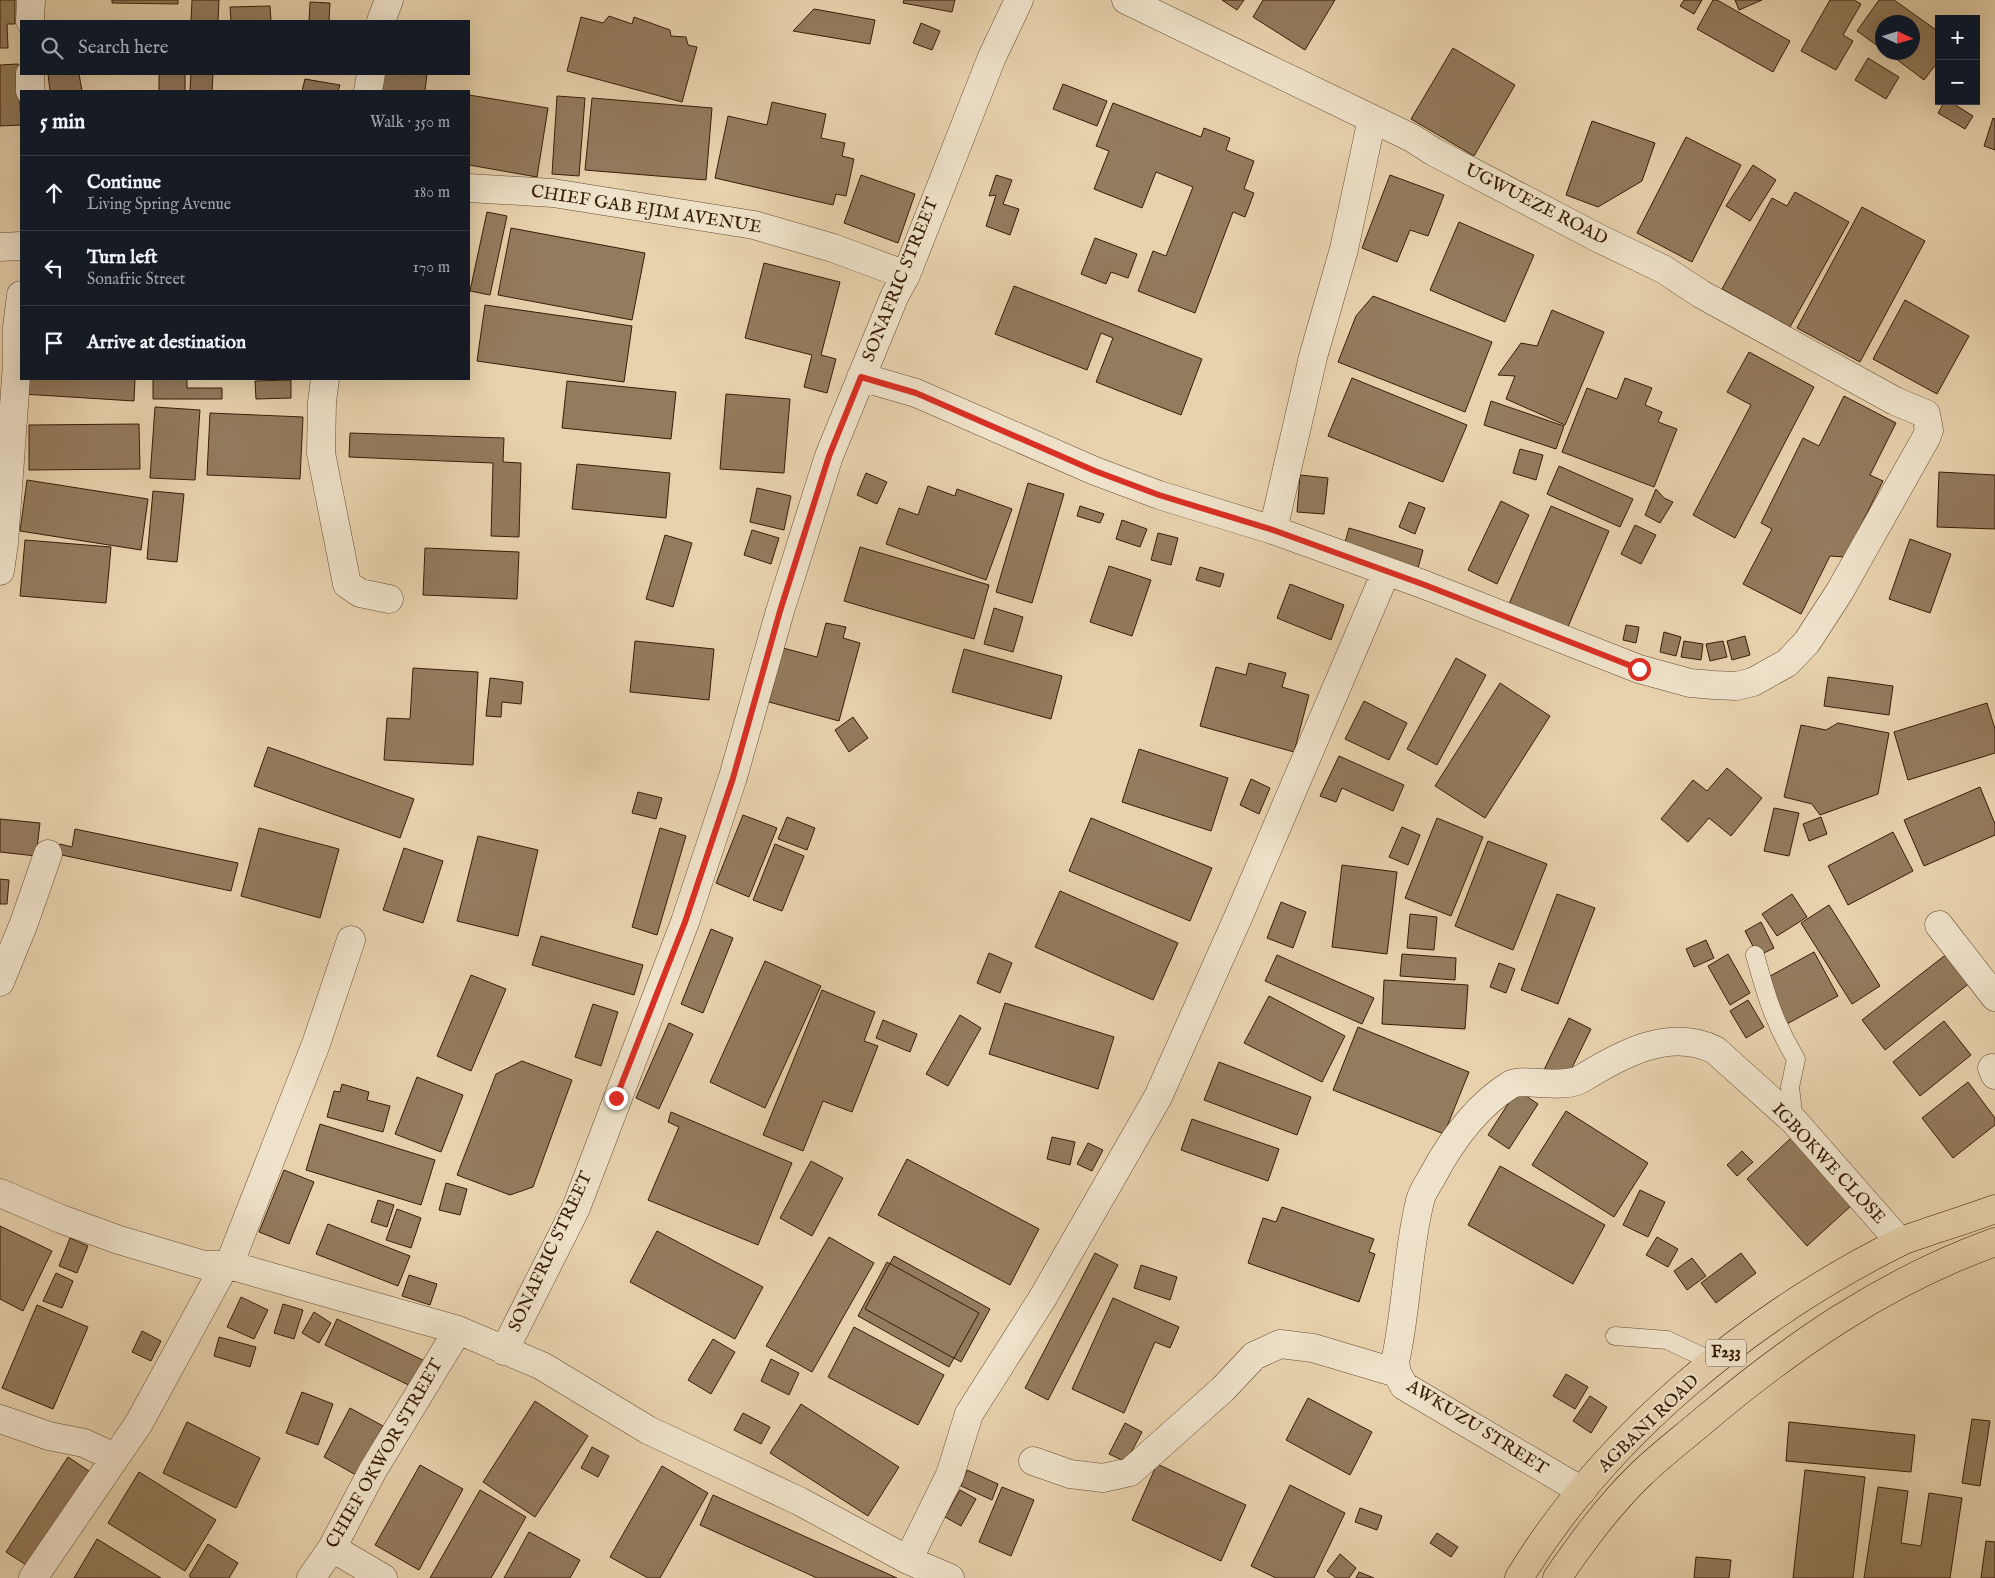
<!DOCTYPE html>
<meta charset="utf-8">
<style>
body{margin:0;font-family:"IM FELL English",serif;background:#20242c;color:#f1f3f6}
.controls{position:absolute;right:15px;top:15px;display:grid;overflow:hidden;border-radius:0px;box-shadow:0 5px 20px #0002}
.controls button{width:45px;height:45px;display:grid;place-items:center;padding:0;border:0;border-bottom:1px solid #363941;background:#171b24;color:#f1f3f6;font:25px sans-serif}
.compass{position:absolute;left:1875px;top:15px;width:45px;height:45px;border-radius:50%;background:#171b24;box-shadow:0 5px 20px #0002;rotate:94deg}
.stop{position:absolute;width:15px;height:15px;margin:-11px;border:4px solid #d93025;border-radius:50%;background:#fff}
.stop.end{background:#d93025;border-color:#fff;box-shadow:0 1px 5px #0008}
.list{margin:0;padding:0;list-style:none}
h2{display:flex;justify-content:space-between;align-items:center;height:65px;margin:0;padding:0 20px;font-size:21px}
h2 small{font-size:16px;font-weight:400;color:#9ea1a6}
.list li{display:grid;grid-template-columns:32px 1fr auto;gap:15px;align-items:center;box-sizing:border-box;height:75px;padding:0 20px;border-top:1px solid #363941}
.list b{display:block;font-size:19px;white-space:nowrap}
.list p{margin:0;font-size:16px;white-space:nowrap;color:#9ea1a6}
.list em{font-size:16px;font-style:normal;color:#9ea1a6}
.icon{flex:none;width:28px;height:28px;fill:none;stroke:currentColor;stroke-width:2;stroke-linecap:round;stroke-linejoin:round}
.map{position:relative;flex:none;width:1995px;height:1578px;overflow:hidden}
.search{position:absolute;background:#171b24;box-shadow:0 5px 20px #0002;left:20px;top:20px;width:450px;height:55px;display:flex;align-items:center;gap:12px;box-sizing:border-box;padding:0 18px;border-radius:0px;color:#9ea1a6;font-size:19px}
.panel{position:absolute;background:#171b24;box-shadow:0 5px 20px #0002;left:20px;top:90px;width:450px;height:290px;border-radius:0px}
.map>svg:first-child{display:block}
.building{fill:#937b5d;stroke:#381c06}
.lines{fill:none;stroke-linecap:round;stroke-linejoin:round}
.lane-casing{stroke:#644a30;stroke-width:19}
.street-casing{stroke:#644a30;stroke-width:29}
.primary-casing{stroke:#381c06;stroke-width:29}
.lane{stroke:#efe2ca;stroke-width:18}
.street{stroke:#efe2ca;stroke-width:28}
.primary{stroke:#e7d2ad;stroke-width:28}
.route{stroke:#d93025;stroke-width:6}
.labels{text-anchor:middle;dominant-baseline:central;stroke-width:4.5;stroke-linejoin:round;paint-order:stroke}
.shield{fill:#efe2ca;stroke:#6f5741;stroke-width:1}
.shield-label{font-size:16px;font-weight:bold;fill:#381c06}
.street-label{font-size:18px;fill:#381c06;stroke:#efe2ca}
</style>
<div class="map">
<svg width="1995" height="1578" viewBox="0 0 1995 1578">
<rect width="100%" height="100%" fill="#e7d2ad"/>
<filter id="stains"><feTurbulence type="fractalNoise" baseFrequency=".004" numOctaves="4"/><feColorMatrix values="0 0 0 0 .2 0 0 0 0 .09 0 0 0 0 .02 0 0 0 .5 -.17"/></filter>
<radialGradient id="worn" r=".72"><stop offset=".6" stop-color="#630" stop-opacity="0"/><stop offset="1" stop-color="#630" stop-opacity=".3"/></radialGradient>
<path class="building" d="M0,0H15V24H7L8,48H0Z
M112,0H178V4L112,3Z
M192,0H219L218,21H191Z
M904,0H955L952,12L903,3Z
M1222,0H1244L1237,10Z
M1263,0H1335L1305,50L1253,17Z
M1684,0H1702L1694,14L1680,6Z
M1713,0H1717L1790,41L1773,72L1697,29Z
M1735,0H1762L1739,10Z
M1830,0H1854L1861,4L1843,35L1853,41L1836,70L1801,51Z
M1879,0H1894L1939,32V60L1924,80L1887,52H1912V22H1882V49L1857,31Z
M310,2L330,3L329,21H309Z
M270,6L271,21H231L230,7Z
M814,9L875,20L870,44L793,31Z
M609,16L632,24L634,17L670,30L671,36L686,37L688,45L697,47L682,102L567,71L581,17L603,23Z
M921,23L940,31L932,50L913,43Z
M1453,48L1515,85L1474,156L1411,119Z
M1868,58L1899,77L1886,99L1855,80Z
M18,64L21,125L0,126V65Z
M48,74H79L82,91H50Z
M159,74H185V91H159Z
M191,74H213L212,91H190Z
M379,74H427L425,91H377Z
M305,79L340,85L338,91H302Z
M1063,84L1107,101L1097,126L1053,109Z
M469,95L548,108L537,177L469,165Z
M557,96L585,98L579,176L552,174Z
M592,98L712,108L706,180L585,170Z
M1945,101H1949L1973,116L1965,129L1938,113Z
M772,102L826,114L821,138L845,143L842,156L854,159L846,196L836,194L833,205L715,178L728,116L767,125Z
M1113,103L1201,137L1204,128L1230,138L1226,150L1254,161L1244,189L1254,193L1245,217L1233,212L1195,313L1138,291L1153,251L1166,256L1193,187L1156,172L1142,208L1094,189L1109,151L1096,146Z
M1993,118L1995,119V150L1984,146Z
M1592,121L1655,143L1642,181L1598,207L1566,195Z
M1686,137L1741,165L1692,262L1637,233Z
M1753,165L1776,180L1750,221L1726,206Z
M861,175L915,194L898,243L844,223Z
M996,175L1012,180L1003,204L1019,209L1010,235L986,226L996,195L989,196Z
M1390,175L1444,195L1428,236L1410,230L1397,262L1362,248Z
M1795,192L1849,222L1790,327L1722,289L1772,198L1787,206Z
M1862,207L1925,241L1860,362L1797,328Z
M487,212L507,216L490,295L470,291Z
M1459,222L1534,255L1505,322L1430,290Z
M511,228L645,253L632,320L498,295Z
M1095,238L1137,254L1128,278L1111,272L1106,284L1081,274Z
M764,263L840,282L821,355L836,359L827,393L804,387L812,355L745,338Z
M1014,286L1202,359L1181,415L1096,382L1113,338L1101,333L1087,370L995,334Z
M1373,296L1492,342L1465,412L1338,362L1356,316Z
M1905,300L1969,336L1937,394L1873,359Z
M485,305L632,326L624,382L477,361Z
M1552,310L1604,332L1565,425L1506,399L1515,376L1498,375L1521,343L1537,346Z
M1749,352L1814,387L1735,538L1693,515L1751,405L1727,392Z
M1352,378L1467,425L1443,482L1328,436Z
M1625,378L1652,388L1645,405L1662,412L1658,422L1677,429L1654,487L1562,452L1587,388L1617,399Z
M23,379H135L134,401L23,394Z
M153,379H187V388H222V399H153Z
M291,380V398L256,399L255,381Z
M567,381L676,392L671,439L562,428Z
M726,394L790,399L784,473L720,469Z
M1844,396L1896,423L1870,475L1883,481L1845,557L1830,556L1801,614L1743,584L1772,529L1761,523L1803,438L1819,446Z
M1491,401L1564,426L1556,449L1484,425Z
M155,407L200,410L195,480L150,478Z
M210,413L303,417L300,479L207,475Z
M139,424L140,469L29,470V425Z
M350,433L504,438L503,462L521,463L519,537L491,536L493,463L349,457Z
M1520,449L1543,455L1536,480L1513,473Z
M577,464L670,473L666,518L572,509Z
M1559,466L1633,499L1620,527L1547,494Z
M1939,472L1995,475V529L1937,527Z
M866,473L887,482L877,504L857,495Z
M1300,475L1328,478L1324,514L1297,512Z
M27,480L148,499L141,550L20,531Z
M1028,483L1064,494L1032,603L996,592Z
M928,486L955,496L957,489L1012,509L986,580L886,544L899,508L918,515Z
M757,488L791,496L784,530L750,522Z
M1656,489L1664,498L1673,502L1660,523L1645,515Z
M153,491L184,494L177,562L147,559Z
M1501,501L1529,515L1497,584L1468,570Z
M1409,502L1425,508L1415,534L1399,527Z
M1080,506L1104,514L1100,523L1077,516Z
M1551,506L1609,531L1567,629L1509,604Z
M1122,520L1147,529L1140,547L1116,539Z
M1635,525L1656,535L1641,564L1621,554Z
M1349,528L1423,550L1418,568L1344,546Z
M752,530L779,538L771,564L744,555Z
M1158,533L1178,538L1171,565L1151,560Z
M665,535L692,543L673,607L646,599Z
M1910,539L1951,554L1930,613L1889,599Z
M25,540L111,547L106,603L20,596Z
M860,547L989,585L974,639L844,601Z
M425,548L519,552L517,599L423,595Z
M1109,566L1151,580L1132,636L1090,622Z
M1200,567L1224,574L1220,587L1196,580Z
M1290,584L1344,605L1331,640L1277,618Z
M994,608L1023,617L1013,652L984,644Z
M826,623L846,627L843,638L860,643L839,721L769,702L783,648L817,657Z
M1626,625L1639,627L1636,643L1623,640Z
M1664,632L1681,637L1676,656L1660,652Z
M1745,636L1750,655L1732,660L1727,641Z
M635,641L714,649L709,700L630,692Z
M1684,641L1703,644L1701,660L1681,657Z
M1723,641L1727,657L1710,661L1706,644Z
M964,649L1062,676L1051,719L952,692Z
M1456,658L1486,675L1437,765L1407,749Z
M1249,663L1286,673L1282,687L1309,695L1294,752L1200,726L1216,667L1246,675Z
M413,668L478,672L473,765L384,760L387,718L410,719Z
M1828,677L1893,686L1889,715L1824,706Z
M490,678L523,682L521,704L502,702L501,717L486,716Z
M1500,683L1550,716L1485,818L1435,786Z
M1364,701L1407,723L1389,760L1345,739Z
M1987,703L1995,729V753L1908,780L1894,732Z
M853,717L868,738L849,752L835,730Z
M1838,723L1889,733L1878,794L1820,815L1812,804L1784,797L1801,725L1826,730Z
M268,747L414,799L400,838L254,786Z
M1139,749L1228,778L1211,831L1122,802Z
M1339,756L1404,785L1393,811L1342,788L1336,802L1320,796Z
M1727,768L1762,798L1731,836L1709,818L1688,842L1661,819L1693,780L1707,791Z
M1251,779L1270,788L1259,814L1240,805Z
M1980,787L1995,824V835L1924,866L1904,820Z
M638,792L662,798L656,819L632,813Z
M1774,808L1799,813L1789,856L1764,851Z
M743,815L777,828L749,897L716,883Z
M787,817L815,828L807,850L778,839Z
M1821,817L1827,834L1809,841L1803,824Z
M1091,818L1212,868L1190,921L1069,871Z
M1437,818L1483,837L1451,916L1405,898Z
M0,819L40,823L36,856L0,852Z
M1402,827L1420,835L1408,865L1389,857Z
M259,828L339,849L320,918L241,896Z
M660,828L686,836L657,935L632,927Z
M75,829L238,863L231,891L57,854L60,844L72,847Z
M1893,832L1913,871L1848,905L1828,866Z
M478,836L538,850L518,936L457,921Z
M1488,841L1547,864L1513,950L1455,926Z
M775,844L804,856L782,911L753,900Z
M404,848L443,861L423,923L383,910Z
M1342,865L1397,872L1387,954L1332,947Z
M0,879L9,880L7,904H0Z
M1060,891L1178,943L1153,1000L1035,947Z
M1557,894L1595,908L1558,1004L1521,990Z
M1792,894L1807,917L1777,936L1762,914Z
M1281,902L1306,912L1293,948L1267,938Z
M1829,905L1880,986L1852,1004L1801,923Z
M1410,914L1437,917L1434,950L1407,948Z
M1761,922L1774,948L1758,956L1745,931Z
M711,929L733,938L703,1013L681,1004Z
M541,936L643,965L634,995L532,965Z
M1706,940L1714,958L1694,967L1686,949Z
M1814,952L1838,996L1785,1025L1761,981Z
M989,953L1012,963L1000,993L977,983Z
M1948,953L1971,982L1885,1050L1862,1020Z
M1402,954L1456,958L1455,980L1400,976Z
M1728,954L1750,993L1730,1005L1708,966Z
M1277,955L1374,998L1362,1024L1265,981Z
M765,961L821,986L765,1108L710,1082Z
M1499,963L1515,969L1506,993L1490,987Z
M471,975L506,989L471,1071L437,1056Z
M1384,980L1468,985L1465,1029L1382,1024Z
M822,990L875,1012L864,1041L878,1046L852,1112L823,1101L803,1151L763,1135Z
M1269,996L1345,1036L1322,1082L1244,1043Z
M1748,1000L1764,1027L1746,1038L1730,1011Z
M1005,1003L1114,1037L1098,1089L989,1054Z
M593,1004L618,1012L601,1066L575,1057Z
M960,1015L981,1028L948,1086L926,1074Z
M1569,1018L1591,1029L1565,1082L1543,1072Z
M883,1020L917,1034L910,1052L876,1038Z
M1944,1021L1971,1055L1920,1096L1893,1062Z
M669,1023L693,1034L659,1109L636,1098Z
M1358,1027L1469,1072L1444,1134L1333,1090Z
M522,1061L572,1080L533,1187L510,1195L457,1175L496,1074Z
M1219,1062L1311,1097L1297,1135L1204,1100Z
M417,1077L463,1095L441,1152L395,1134Z
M1968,1082L1995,1118V1125L1953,1158L1922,1118Z
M342,1084L369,1092L367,1100L390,1106L383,1132L327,1117L334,1091L340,1092Z
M1517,1090L1538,1104L1509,1149L1488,1135Z
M1566,1111L1648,1163L1614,1217L1532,1165Z
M671,1112L792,1163L758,1245L648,1200L679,1127L668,1122Z
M1192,1119L1279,1149L1268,1181L1181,1150Z
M320,1124L435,1160L421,1205L306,1170Z
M1052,1137L1075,1142L1070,1165L1047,1159Z
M1791,1138L1852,1205L1807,1246L1747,1179Z
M1088,1143L1103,1150L1092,1171L1077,1164Z
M1742,1151L1753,1162L1737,1176L1727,1165Z
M907,1159L1039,1229L1010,1285L878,1215Z
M811,1161L843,1178L812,1236L780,1218Z
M1500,1166L1605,1225L1573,1284L1468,1225Z
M284,1170L314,1182L289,1244L259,1232Z
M446,1183L467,1189L460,1215L439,1210Z
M1640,1190L1665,1202L1648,1237L1623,1225Z
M378,1200L394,1205L387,1227L371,1222Z
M1282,1207L1374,1239L1369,1252L1375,1254L1359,1302L1248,1263L1263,1218L1276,1222Z
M397,1209L421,1218L411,1248L386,1240Z
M328,1224L410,1256L398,1286L316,1254Z
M0,1226L52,1251L23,1311L0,1299Z
M657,1231L763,1287L735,1339L630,1282Z
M829,1237L874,1263L812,1372L766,1346Z
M1657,1237L1678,1249L1668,1267L1646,1255Z
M70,1238L88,1246L77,1273L59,1266Z
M1095,1253L1118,1265L1048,1400L1025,1388Z
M1741,1253L1756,1273L1716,1303L1701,1283Z
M894,1256L990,1309L961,1362L865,1309Z
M1692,1258L1706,1276L1687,1290L1674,1271Z
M887,1262L979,1313L949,1367L858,1316Z
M1141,1265L1177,1277L1170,1300L1134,1288Z
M56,1273L73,1281L62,1308L43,1301Z
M409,1275L437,1284L430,1305L402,1296Z
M241,1297L268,1310L254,1339L227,1327Z
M1113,1298L1179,1327L1170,1348L1155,1342L1124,1413L1072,1389Z
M283,1304L303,1310L294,1339L274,1333Z
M37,1305L88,1327L53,1409L2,1388Z
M314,1312L331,1323L319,1343L302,1333Z
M337,1319L429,1363L417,1389L325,1345Z
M854,1327L944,1375L918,1425L828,1377Z
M142,1331L161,1341L151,1361L132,1352Z
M219,1337L256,1347L250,1367L214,1356Z
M713,1339L735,1352L711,1394L688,1380Z
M771,1359L799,1373L789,1395L761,1381Z
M1566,1374L1588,1387L1575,1409L1553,1396Z
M302,1392L333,1404L318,1445L286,1433Z
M1590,1396L1607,1407L1591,1433L1573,1421Z
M1308,1398L1372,1432L1350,1475L1286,1440Z
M535,1401L588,1436L535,1517L483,1482Z
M801,1404L899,1467L868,1516L770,1453Z
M350,1408L383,1426L356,1475L324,1457Z
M743,1413L770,1427L761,1444L734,1430Z
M1972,1419L1990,1421L1980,1486L1962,1483Z
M187,1422L260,1458L236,1508L163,1473Z
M1789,1422L1915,1435L1911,1472L1786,1461Z
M1125,1423L1142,1432L1126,1462L1109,1454Z
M592,1447L609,1456L598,1477L581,1468Z
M68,1457L95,1475L34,1570L6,1552Z
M1157,1464L1246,1505L1221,1561L1132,1520Z
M420,1465L463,1489L419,1570L375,1545Z
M662,1466L708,1493L660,1578H648L610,1557Z
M967,1470L998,1484L992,1500L961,1486Z
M1805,1470L1865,1477L1853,1578H1793Z
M139,1472L216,1520L185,1571L108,1523Z
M1290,1485L1345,1513L1314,1578H1276L1251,1566Z
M1002,1487L1034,1500L1011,1556L979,1542Z
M1878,1487L1908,1491L1901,1543L1921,1546L1929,1493L1962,1498L1950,1578H1864Z
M480,1490L526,1517L491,1578H430Z
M960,1490L976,1499L961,1526L945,1517Z
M713,1495L897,1578H817L700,1525Z
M1360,1508L1382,1516L1377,1530L1355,1522Z
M529,1532L580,1560L570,1578H504Z
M1437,1533L1458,1547L1451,1557L1430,1543Z
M97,1539L161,1578H74Z
M1986,1541L1995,1542V1578H1981Z
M208,1544L238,1563L229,1578H191L189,1576Z
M1340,1554L1356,1568L1349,1578H1336L1327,1571Z
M1696,1557L1731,1560L1729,1578H1694Z
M1359,1572L1374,1578H1356Z"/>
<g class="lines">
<defs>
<path id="lane" d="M1755,955C1766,995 1774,1023 1796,1059L1790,1087L1794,1121
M1615,1336L1667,1340L1714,1362"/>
<path id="street" d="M30,21L31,0
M381,21L389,0
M30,74V91
M368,91L371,74
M469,188L553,193L754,225L833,248L906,275
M0,247L21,246
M861,377L916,393L1095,471L1159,495L1273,530L1425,585L1639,669L1690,683L1714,685L1736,686L1753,682L1787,663L1807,642L1840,591L1926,438L1929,430L1926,414L1895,401L1701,294L1663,269L1600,239L1434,152L1412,138L1126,0
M325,379L322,402L321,453L347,584L360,593L389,599
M1273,530L1313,357L1344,249L1372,119
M0,571L4,543L17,364V328L21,295
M1939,925L1995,997
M0,982L24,923L48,854
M1992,1068L1995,1075
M0,1193L61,1219L119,1240L204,1265H229L458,1330L542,1366L648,1430L799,1501L908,1560L950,1578
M504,1351L576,1208L685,922L733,777L780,611L829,456L895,295L906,275L992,57L1019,0
M0,1419L49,1436L84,1443L114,1457
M1033,1461L1070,1474L1103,1478L1130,1472L1223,1389L1254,1356L1280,1344L1313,1348L1397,1373
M1582,1491L1404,1386L1397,1373L1395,1362C1407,1309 1407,1253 1420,1201C1422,1192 1428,1184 1432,1177C1451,1141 1475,1107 1510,1085C1522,1077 1563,1090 1581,1079C1620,1055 1669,1027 1715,1050L1794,1121L1900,1242
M332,1548L383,1578
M908,1560L950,1475L969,1414L1042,1299L1158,1097L1240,913L1386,572
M33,1578L139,1423L224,1267L229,1265L316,1044L351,940
M311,1578L332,1548L373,1470L458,1330"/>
<path id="primary" d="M1519,1578C1606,1435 1750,1317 1898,1243C1908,1238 1920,1235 1930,1231C1952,1224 1973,1217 1995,1209
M1557,1578C1582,1542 1608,1506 1640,1475C1659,1456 1682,1439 1703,1421C1792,1346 1884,1282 1995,1242"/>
</defs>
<use href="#lane" class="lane-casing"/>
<use href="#street" class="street-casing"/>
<use href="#primary" class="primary-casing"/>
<use href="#lane" class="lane"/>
<use href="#street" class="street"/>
<use href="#primary" class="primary"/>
</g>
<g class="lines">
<path class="route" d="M616,1098L685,922L733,778L780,611L829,456L861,377L916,393L1095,471L1159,495L1273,530L1425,585L1639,669"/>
</g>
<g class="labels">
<rect class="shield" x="1706" y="1339.5" width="40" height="27" rx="4"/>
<g class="shield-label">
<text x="1726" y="1353">F233</text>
</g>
<g class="street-label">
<text transform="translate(1536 205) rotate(27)">UGWUEZE ROAD</text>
<text transform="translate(646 210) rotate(9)">CHIEF GAB EJIM AVENUE</text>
<text transform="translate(901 280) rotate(-68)">SONAFRIC STREET</text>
<text transform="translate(1828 1164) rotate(47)">IGBOKWE CLOSE</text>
<text transform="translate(551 1252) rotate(-65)">SONAFRIC STREET</text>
<text transform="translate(1649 1424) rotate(-44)">AGBANI ROAD</text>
<text transform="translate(1477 1428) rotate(32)">AWKUZU STREET</text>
<text transform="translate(385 1454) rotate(-60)">CHIEF OKWOR STREET</text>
</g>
</g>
<rect width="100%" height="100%" filter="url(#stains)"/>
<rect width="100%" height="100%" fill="url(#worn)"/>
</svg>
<div class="controls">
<button>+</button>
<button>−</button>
</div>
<svg class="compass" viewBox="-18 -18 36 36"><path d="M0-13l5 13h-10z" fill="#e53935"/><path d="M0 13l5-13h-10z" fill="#9ea1a6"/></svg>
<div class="stop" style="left:1639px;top:669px"></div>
<div class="stop end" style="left:616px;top:1098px"></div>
<div class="search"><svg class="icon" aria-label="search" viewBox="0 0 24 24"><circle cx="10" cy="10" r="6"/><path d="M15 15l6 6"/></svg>Search here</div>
<section class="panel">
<h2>5 min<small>Walk · 350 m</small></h2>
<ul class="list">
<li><svg class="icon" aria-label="ahead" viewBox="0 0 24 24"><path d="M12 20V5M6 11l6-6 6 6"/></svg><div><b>Continue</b><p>Living Spring Avenue</p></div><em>180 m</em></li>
<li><svg class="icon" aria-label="left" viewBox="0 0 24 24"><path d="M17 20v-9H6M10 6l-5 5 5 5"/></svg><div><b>Turn left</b><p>Sonafric Street</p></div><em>170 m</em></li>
<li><svg class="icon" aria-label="arrive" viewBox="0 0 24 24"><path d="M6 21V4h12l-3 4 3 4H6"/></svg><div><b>Arrive at destination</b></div></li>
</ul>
</section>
</div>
